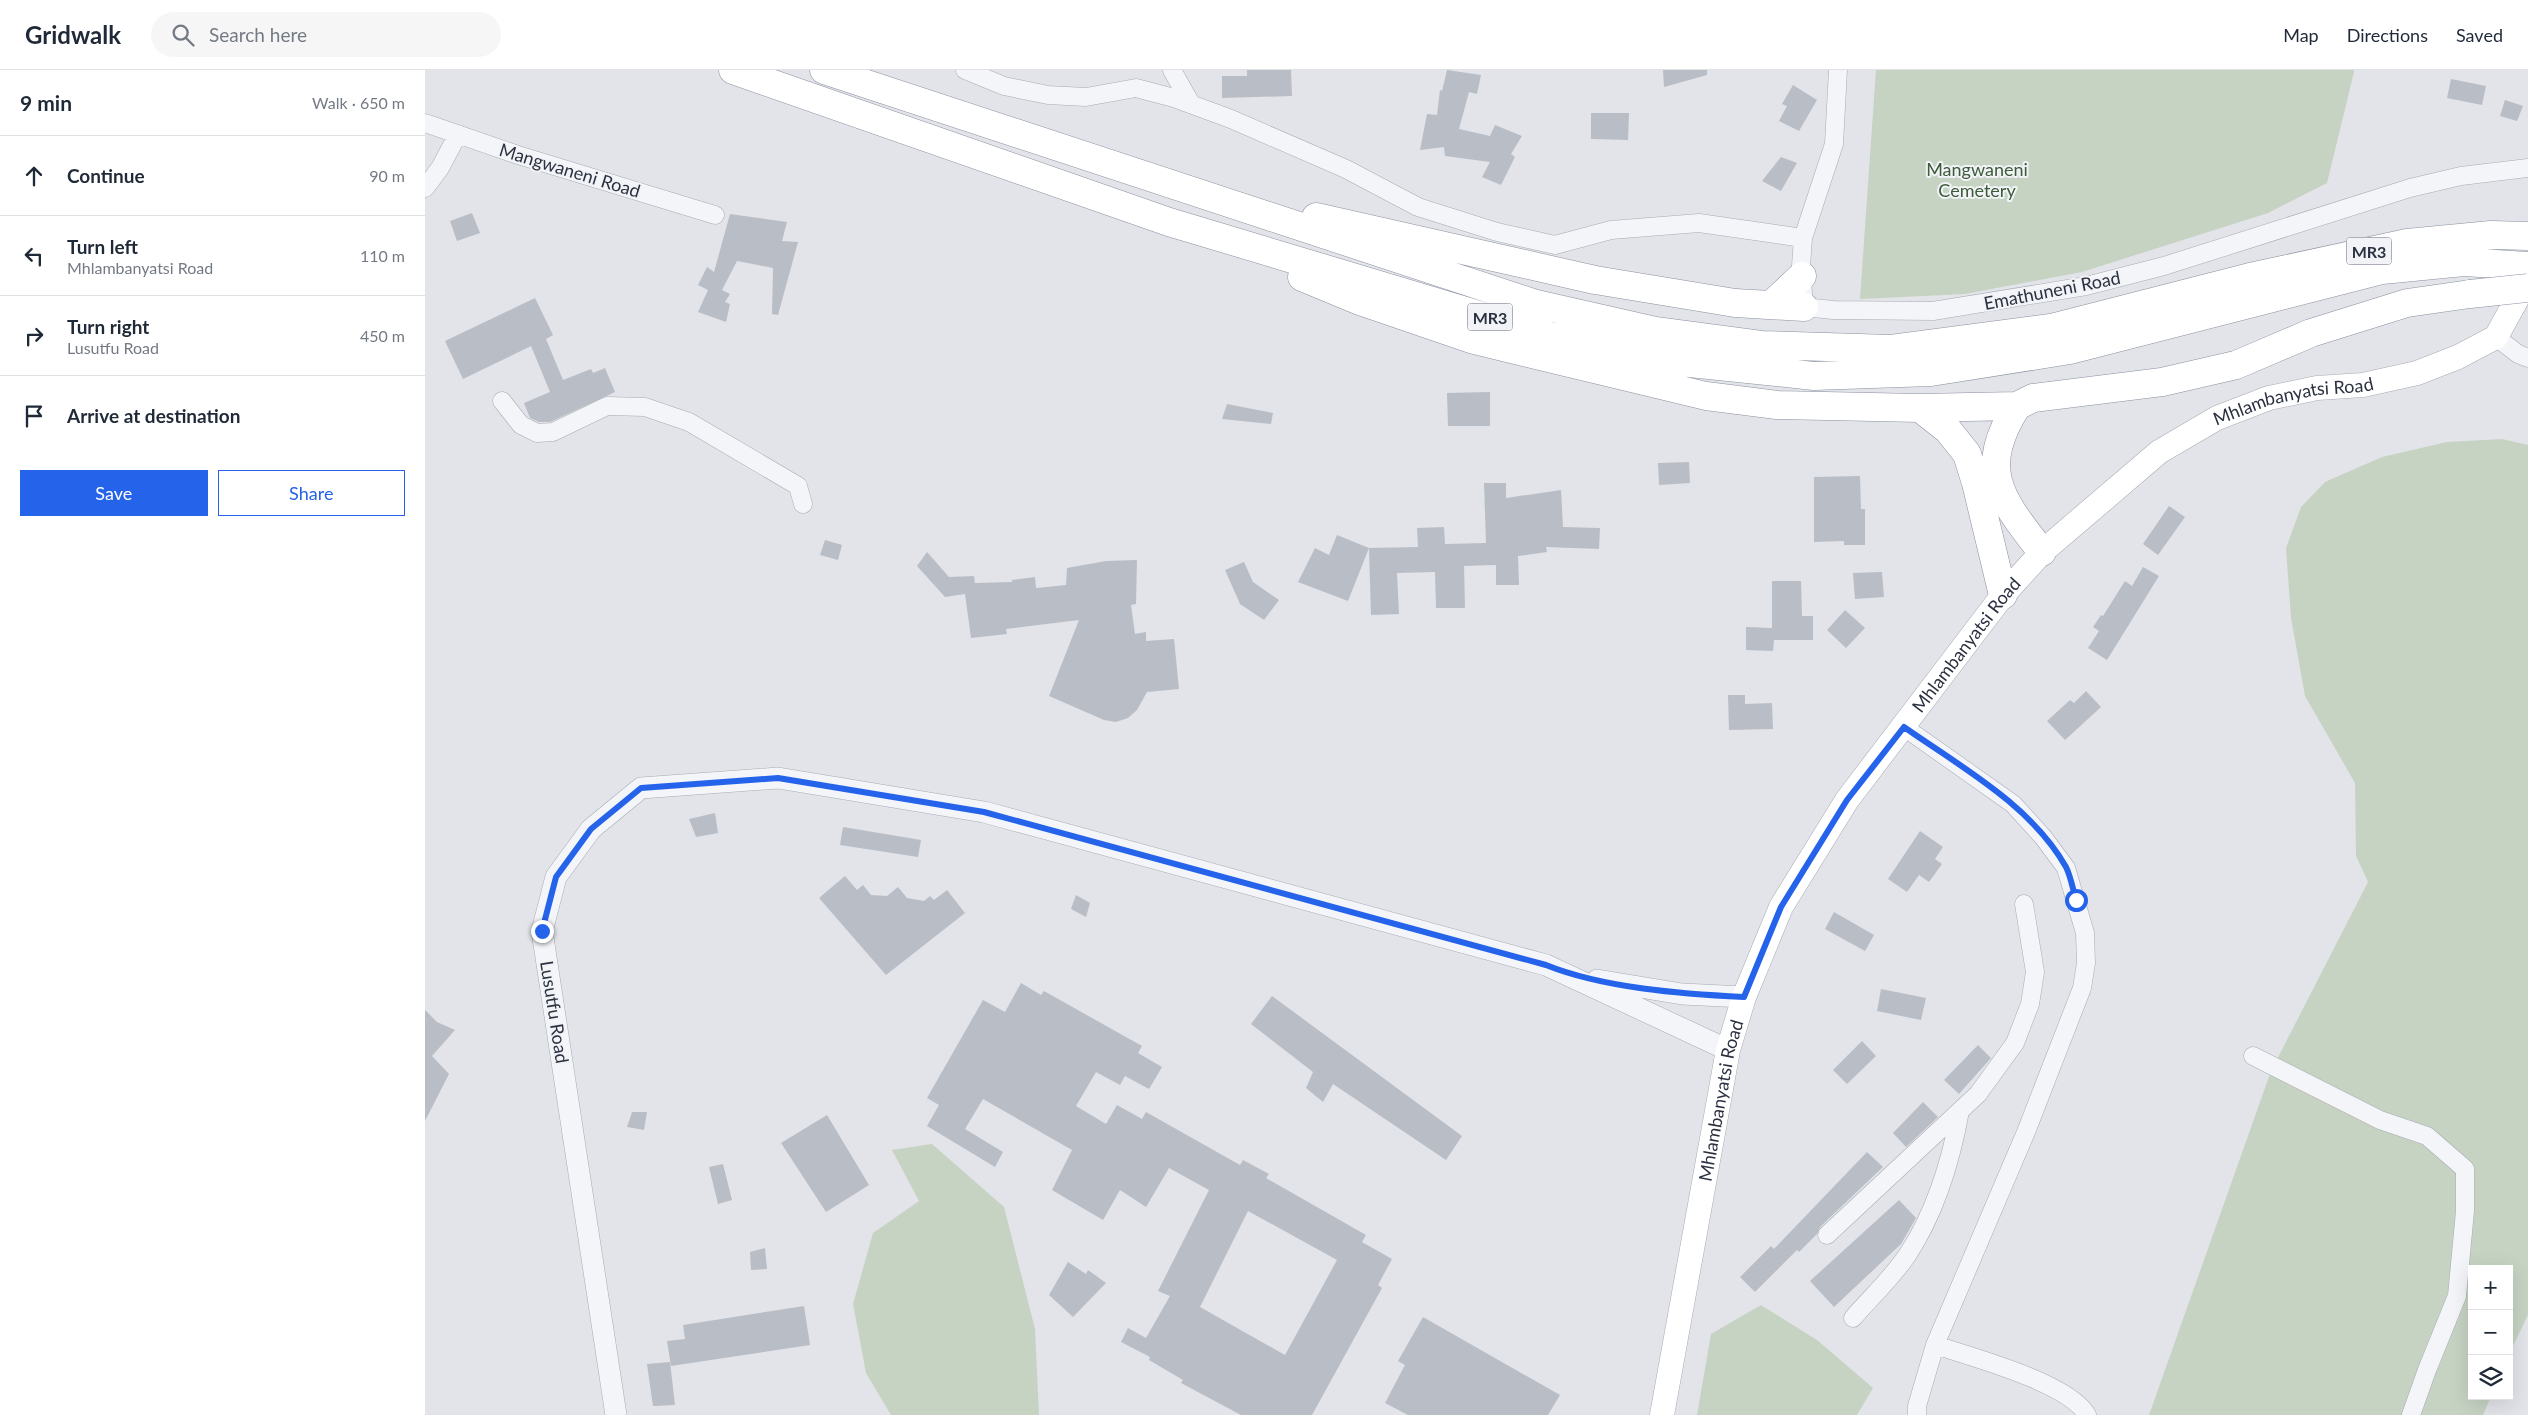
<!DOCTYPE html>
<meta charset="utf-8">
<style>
body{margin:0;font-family:Lato,sans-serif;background:#f6f6f7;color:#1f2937}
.controls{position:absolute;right:15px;bottom:15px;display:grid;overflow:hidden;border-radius:0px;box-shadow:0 5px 20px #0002}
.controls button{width:45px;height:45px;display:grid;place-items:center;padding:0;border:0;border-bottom:1px solid #e0e1e3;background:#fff;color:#1f2937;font:25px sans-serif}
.stop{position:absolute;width:15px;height:15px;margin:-11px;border:4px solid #2563eb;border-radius:50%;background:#fff}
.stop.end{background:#2563eb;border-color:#fff;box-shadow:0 1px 5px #0008}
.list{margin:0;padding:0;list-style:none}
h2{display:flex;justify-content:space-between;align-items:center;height:65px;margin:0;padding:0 20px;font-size:21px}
h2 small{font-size:16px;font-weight:400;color:#747a83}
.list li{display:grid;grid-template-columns:32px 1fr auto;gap:15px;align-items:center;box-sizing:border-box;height:80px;padding:0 20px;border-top:1px solid #e0e1e3}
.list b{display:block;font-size:19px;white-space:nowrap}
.list p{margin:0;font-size:16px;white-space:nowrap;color:#747a83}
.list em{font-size:16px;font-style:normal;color:#747a83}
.actions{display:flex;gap:10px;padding:15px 20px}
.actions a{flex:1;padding:11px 0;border:1px solid #2563eb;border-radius:0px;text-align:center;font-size:18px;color:#2563eb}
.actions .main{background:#2563eb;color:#fff}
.icon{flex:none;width:28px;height:28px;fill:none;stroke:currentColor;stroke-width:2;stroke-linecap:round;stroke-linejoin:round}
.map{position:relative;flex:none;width:2103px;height:1345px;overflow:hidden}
header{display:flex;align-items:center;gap:30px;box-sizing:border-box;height:70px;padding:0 25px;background:#fff;border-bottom:1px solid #e0e1e3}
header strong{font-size:24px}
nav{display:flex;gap:28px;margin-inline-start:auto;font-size:18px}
.search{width:350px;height:45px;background:#f6f6f7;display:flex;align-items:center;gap:12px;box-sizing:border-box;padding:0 18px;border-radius:28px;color:#747a83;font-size:19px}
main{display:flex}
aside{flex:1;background:#fff}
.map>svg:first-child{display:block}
.green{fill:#c6d3c3}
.building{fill:#b9bdc6;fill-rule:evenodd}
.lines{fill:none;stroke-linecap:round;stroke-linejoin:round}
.minor-casing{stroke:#a7abb3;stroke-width:19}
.tertiary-casing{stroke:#a7abb3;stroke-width:22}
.secondary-casing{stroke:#a7abb3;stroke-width:25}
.motorway-casing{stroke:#8a909f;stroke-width:29}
.minor{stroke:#f4f5f8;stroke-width:18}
.tertiary{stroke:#f4f5f8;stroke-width:21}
.secondary{stroke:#fff;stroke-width:24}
.motorway{stroke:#fff;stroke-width:28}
.motorway-bridge-casing{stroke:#8a909f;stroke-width:29;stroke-linecap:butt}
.motorway-bridge{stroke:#fff;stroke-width:28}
.route{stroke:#2563eb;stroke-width:6}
.labels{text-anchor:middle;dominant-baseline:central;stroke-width:4;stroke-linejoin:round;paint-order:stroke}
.shield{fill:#f1f3f7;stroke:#666b77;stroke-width:1}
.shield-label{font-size:16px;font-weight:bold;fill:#2b3140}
.park-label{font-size:18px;fill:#3c5b39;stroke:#f1f3f7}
.street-label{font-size:18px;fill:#2b3140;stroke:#f1f3f7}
</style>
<header>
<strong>Gridwalk</strong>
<div class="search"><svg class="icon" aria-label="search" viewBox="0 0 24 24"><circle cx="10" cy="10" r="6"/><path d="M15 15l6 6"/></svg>Search here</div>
<nav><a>Map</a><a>Directions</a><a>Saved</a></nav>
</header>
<main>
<aside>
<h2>9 min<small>Walk · 650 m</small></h2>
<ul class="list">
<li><svg class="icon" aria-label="ahead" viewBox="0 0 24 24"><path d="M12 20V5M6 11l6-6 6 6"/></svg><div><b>Continue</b></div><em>90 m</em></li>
<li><svg class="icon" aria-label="left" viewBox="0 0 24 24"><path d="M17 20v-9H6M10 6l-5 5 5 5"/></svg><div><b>Turn left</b><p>Mhlambanyatsi Road</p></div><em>110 m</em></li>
<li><svg class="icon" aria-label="right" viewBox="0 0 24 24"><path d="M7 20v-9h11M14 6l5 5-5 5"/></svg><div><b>Turn right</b><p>Lusutfu Road</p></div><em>450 m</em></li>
<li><svg class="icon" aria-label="arrive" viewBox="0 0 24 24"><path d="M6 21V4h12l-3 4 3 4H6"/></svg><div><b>Arrive at destination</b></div></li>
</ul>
<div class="actions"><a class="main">Save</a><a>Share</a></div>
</aside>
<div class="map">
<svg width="2103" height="1345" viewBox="0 0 2103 1345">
<rect width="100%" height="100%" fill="#e2e4e9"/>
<path class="green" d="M1451,0H1929V2L1902,113L1843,143L1657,202L1540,224L1435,229Z
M2077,369L2103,375V1245L2084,1284V1199H2047V1326H2066L2058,1345H1724L1846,1001L1943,812L1931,786L1930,713L1880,626L1866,548L1861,478L1876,437L1900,412L1957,387L2022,372Z
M507,1074L579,1137L610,1259L614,1345H466L441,1303L428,1234L448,1163L494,1131L467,1080Z
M1336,1235L1392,1270L1448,1318L1432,1345H1272L1286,1264Z"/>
<path class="building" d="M822,0H866L867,26L797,28V6H822Z
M1022,0L1056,5L1052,24L1044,22L1034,59L1065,66L1070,55L1097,66L1086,84L1090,87L1076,115L1057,107L1065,92L1020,86L1019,77L995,80L1002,44L1012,45L1015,20L1017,21Z
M1238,0H1282V5L1239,17Z
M2026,9L2061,16L2057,35L2022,28Z
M1368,15L1392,30L1374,61L1354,51L1362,36L1357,34Z
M2080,30L2098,36L2092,51L2075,46Z
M1166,43H1204L1203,70L1166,69Z
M1356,87L1372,93L1356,121L1337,111Z
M47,143L55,163L32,171L25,151Z
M305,144L362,152L357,171L373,172L353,245L347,244L348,198L312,191L297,220L305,224L300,232L305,234L301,252L273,242L283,220L273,215L282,197L289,202Z
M110,228L128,265L121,269L138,310L166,299L168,303L180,298L190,322L125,352H114L105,348L99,333L125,322L106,276L38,309L20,271Z
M1065,322V356H1023L1022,323Z
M802,334L848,343L846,354L797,349Z
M1264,392L1265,413L1234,415L1233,393Z
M1435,406L1436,439H1440V475H1419V471L1389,472V407Z
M1059,413H1081V428L1136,420L1138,457L1175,458L1174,479L1121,477L1122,482L1093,486L1094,515H1071V495L1039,496L1040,538H1011L1010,502L972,503L974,544L946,545L944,478L993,477L992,458L1019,457L1020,474L1061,473Z
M1744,436L1760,447L1733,485L1718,474Z
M912,465L944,478L923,531L873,512L890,478L904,485Z
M400,470L417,475L413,490L395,485Z
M502,482L524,507L549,506L550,513L587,512V510L610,507L611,518L641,515L642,498L681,491L712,490L711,534L706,535L710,564L721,562V571L749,569L754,619L722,622L712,640L703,648L691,652L679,650L624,626L654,550L581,559L582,564L546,568L540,524L520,527L492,496Z
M819,492L828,512L854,530L839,550L815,534L800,500Z
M1718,497L1734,506L1682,590L1663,578L1674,561L1668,557L1676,545L1678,546L1700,511L1707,516Z
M1457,502L1459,527L1430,529L1428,503Z
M1347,511H1376L1377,546H1388V570H1349L1348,581L1321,580V557L1347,558Z
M1420,540L1440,558L1421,578L1402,560Z
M1661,621L1676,637L1640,670L1622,651L1645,630L1649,633Z
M1303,625H1320V634L1347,633L1348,659L1304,660Z
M290,743L293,763L271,767L264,749Z
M418,757L496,770L493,787L415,775Z
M1495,761L1518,777L1510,789L1517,794L1504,812L1494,805L1482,822L1463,809Z
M420,806L432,820L438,815L446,825L462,826L473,817L482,828L499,831L505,826L509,830L522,820L540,843L461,905L394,828Z
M651,825L665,833L661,847L646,839Z
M1409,842L1449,865L1440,881L1400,859Z
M596,913L616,925L619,921L717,976L713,983L737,997L724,1019L700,1006L695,1015L671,1002L651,1036L681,1054L692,1035L717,1049L721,1042L815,1095L818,1090L844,1104L841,1108L941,1165L937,1172L967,1189L953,1215L957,1218L887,1345H816L756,1313L758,1310L724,1290L725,1287L696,1272L703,1258L721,1268L745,1226L733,1221L784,1120L744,1098L721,1137L695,1120L678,1150L627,1120L647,1080L558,1029L540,1059L578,1082L570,1097L502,1056L514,1035L502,1028L558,930L580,942ZM823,1141L912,1190L860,1285L775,1237Z
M1456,919L1501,928L1496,950L1452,941Z
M847,926L1037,1066L1021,1090L908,1014L898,1032L881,1018L888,1002L826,954Z
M0,940L12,952L30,960L7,986L24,1004L0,1051Z
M1437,971L1451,986L1422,1014L1408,1000Z
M1553,975L1566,988L1534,1024L1519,1010Z
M1498,1032L1513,1047L1481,1077L1468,1063Z
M207,1042H222L219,1060L202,1057Z
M402,1045L444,1115L401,1142L356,1073Z
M1442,1082L1458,1097L1395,1157L1392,1164L1374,1182L1372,1180L1330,1222L1315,1207L1346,1176L1349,1179Z
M298,1094L307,1130L293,1134L284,1097Z
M1474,1130L1491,1148L1476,1174L1409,1237L1385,1211Z
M340,1178L342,1199L326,1200L325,1182Z
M643,1192L661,1204L663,1200L681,1213L648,1247L624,1225Z
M379,1236L385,1275L246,1296L242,1271L260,1269L258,1255Z
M998,1247L1135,1325L1123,1345H983L960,1333L980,1295L973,1291Z
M245,1292L250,1335L228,1336L222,1294Z"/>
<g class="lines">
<defs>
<path id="minor" d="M540,0L579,16L623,25L661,27L711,18L749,28L806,49L921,99L993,137L1072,162L1130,175L1186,160L1274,153L1378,168
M747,0L766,34
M1413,0L1409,74L1378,168L1376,196L1379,237L1408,240L1508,241L1661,216L1739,196L1985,118L2036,106L2103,98
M0,53L93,85L290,145
M0,118L15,98L33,64
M2071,267L2093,284L2103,288
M77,331L96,355L112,363L128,362L182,336L220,337L264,352L373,416L378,434
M1479,657L1588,734L1618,767L1641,798L1660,863L1661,893L1657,918L1601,1062L1510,1275C1547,1287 1644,1313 1662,1345
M1828,986L1955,1050L2002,1066L2040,1099V1141L2032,1226L2002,1300L1986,1345
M1402,1165L1553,1024L1590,973L1605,934L1610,902L1599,834
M1428,1248C1446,1227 1468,1207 1483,1184C1511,1141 1526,1091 1535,1041
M1492,1345V1336L1510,1275"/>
<path id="tertiary" d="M1172,910L1257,924L1319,927
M191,1345L117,861L131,807L166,759L216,718L353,708L559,742L1121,895L1303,980"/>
<g id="secondary">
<path id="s1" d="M1237,1345L1303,980L1319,927L1356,837L1422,730L1578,525L1617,482L1734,382L1792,348L1844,328L1892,318L1938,315L1992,303L2033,287L2071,267L2103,209"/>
</g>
<path id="motorway" d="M308,0L744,152L1124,266L1255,292L1389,306L1506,302L1645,280L1957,200L2039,192L2103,196
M399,0L1111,234L1230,261L1336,275L1466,279L1626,258L1825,207L1982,173L2066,165L2103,166
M891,147L1170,210L1310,233L1379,237
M877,207L935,231L1049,270L1281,326L1352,335L1495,338L1592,336L1608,328L1737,312L1811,295L1886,263L1982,233L2045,224
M1346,235L1377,206
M1592,336C1551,401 1576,429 1617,482
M1495,338L1523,360L1542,384L1551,413L1578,525"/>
</defs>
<use href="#minor" class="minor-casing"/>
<use href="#tertiary" class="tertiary-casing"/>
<use href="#secondary" class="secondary-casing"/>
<use href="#motorway" class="motorway-casing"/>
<use href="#minor" class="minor"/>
<use href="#tertiary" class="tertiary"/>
<use href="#secondary" class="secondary"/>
<use href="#motorway" class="motorway"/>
<defs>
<path id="motorway-bridge" d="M2045,224L2103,218"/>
</defs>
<use href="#motorway-bridge" class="motorway-bridge-casing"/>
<use href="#motorway-bridge" class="motorway-bridge"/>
</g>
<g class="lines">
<path class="route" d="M117,861L131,807L166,759L216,718L353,708L559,742L1121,895C1178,918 1257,924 1319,927L1356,837L1422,730L1479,657C1536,697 1606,735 1641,797C1646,807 1648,820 1651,830"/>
</g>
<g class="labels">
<g class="shield">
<rect x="1921.5" y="167.5" width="45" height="27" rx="4"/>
<rect x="1042.5" y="233.5" width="45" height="27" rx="4"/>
</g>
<g class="shield-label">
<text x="1944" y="181">MR3</text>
<text x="1065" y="247">MR3</text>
</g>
<g class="park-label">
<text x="1552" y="99">Mangwaneni<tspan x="1552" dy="21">Cemetery</tspan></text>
</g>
<g class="street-label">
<text transform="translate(145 100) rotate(17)">Mangwaneni Road</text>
<text transform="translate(1627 220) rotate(-11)">Emathuneni Road</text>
<text stroke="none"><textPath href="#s1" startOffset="1265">Mhlambanyatsi Road</textPath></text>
<text stroke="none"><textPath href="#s1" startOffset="845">Mhlambanyatsi Road</textPath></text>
<text transform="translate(130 942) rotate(81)">Lusutfu Road</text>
<text stroke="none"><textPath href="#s1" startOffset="320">Mhlambanyatsi Road</textPath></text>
</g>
</g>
</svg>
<div class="controls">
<button>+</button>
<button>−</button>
<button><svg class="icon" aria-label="layers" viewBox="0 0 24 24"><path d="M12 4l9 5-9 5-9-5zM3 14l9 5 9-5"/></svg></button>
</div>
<div class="stop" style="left:1651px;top:830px"></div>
<div class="stop end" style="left:117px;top:861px"></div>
</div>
</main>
